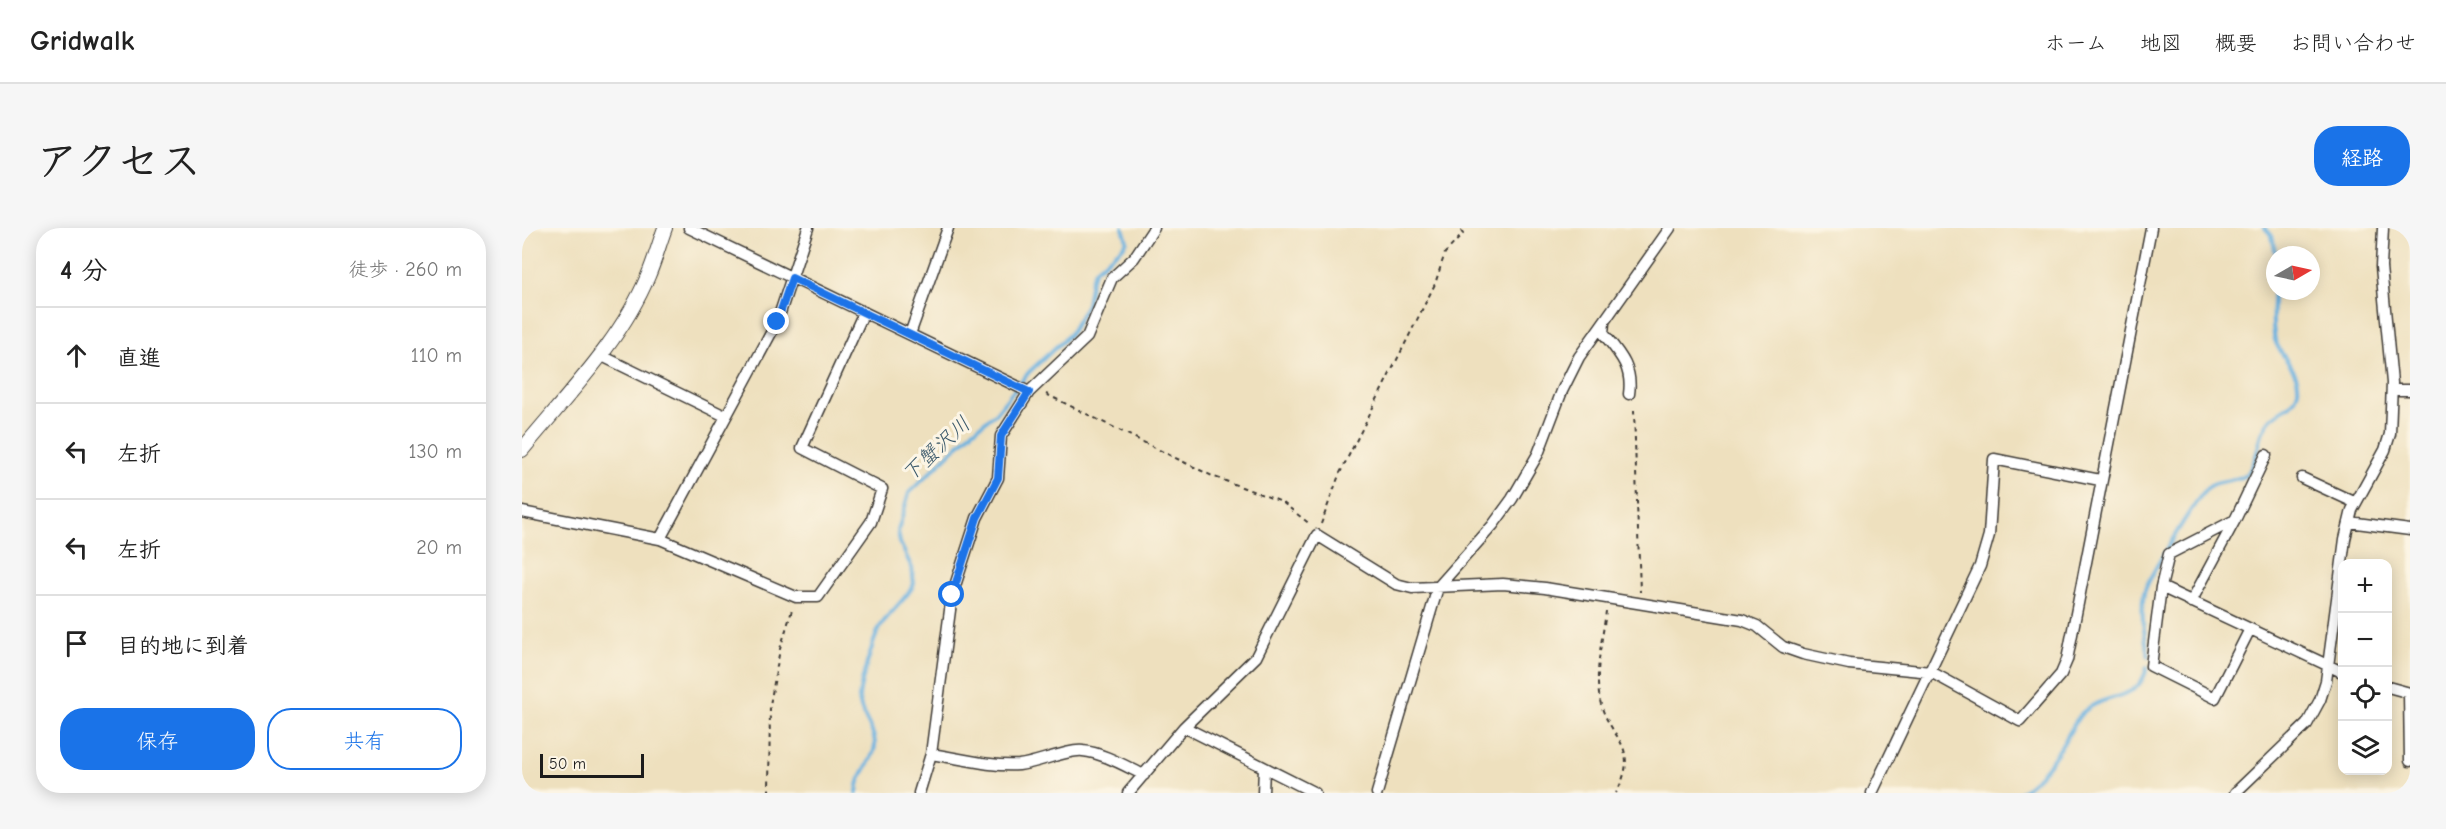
<!DOCTYPE html>
<html lang="ja">
<meta charset="utf-8">
<style>
body{margin:0;font-family:"Comic Neue","Klee One",sans-serif;background:#f6f6f6;color:#222}
.controls{position:absolute;right:18px;bottom:18px;display:grid;overflow:hidden;border-radius:12px;box-shadow:0 3px 15px #0003}
.controls button{width:54px;height:54px;display:grid;place-items:center;padding:0;border:0;border-bottom:2px solid #e0e0e0;background:#fff;color:#222;font:30px sans-serif}
.compass{position:absolute;left:1744px;top:18px;width:54px;height:54px;border-radius:50%;background:#fff;box-shadow:0 3px 15px #0003;rotate:81deg}
.scale{position:absolute;left:18px;bottom:15px;width:104px;box-sizing:border-box;padding-left:6px;border:3px solid #1c1c1c;border-top:0;font-size:16px;line-height:21px;white-space:nowrap;color:#1c1c1c;-webkit-text-stroke:4px #fcf5e5;paint-order:stroke}
.stop{position:absolute;width:18px;height:18px;margin:-14px;border:4px solid #1a73e8;border-radius:50%;background:#fff}
.stop.end{background:#1a73e8;border-color:#fff;box-shadow:0 2px 6px #0008}
.list{margin:0;padding:0;list-style:none}
h2{display:flex;justify-content:space-between;align-items:center;height:78px;margin:0;padding:0 24px;font-size:26px}
h2 small{font-size:20px;font-weight:400;color:#767676}
.list li{display:grid;grid-template-columns:39px 1fr auto;gap:18px;align-items:center;box-sizing:border-box;height:96px;padding:0 24px;border-top:2px solid #e0e0e0}
.list b{display:block;font-size:22px;white-space:nowrap}
.list em{font-size:20px;font-style:normal;color:#767676}
.actions{display:flex;gap:12px;padding:18px 24px}
.actions a{flex:1;padding:14px 0;border:2px solid #1a73e8;border-radius:24px;text-align:center;font-size:21px;color:#1a73e8}
.actions .main{background:#1a73e8;color:#fff}
.icon{flex:none;width:33px;height:33px;fill:none;stroke:currentColor;stroke-width:2;stroke-linecap:round;stroke-linejoin:round}
.map{position:relative;flex:none;width:1888px;height:565px;overflow:hidden;border-radius:24px}
header{display:flex;align-items:center;gap:36px;box-sizing:border-box;height:84px;padding:0 30px;background:#fff;border-bottom:2px solid #e0e0e0}
header strong{font-size:28px}
nav{display:flex;gap:33px;margin-inline-start:auto;font-size:21px}
.intro{display:flex;align-items:center;justify-content:space-between;box-sizing:border-box;height:144px;padding:0 36px}
h1{margin:0;font-size:42px}
.button{padding:15px 27px;border-radius:24px;background:#1a73e8;color:#fff;font-size:21px;font-weight:700}
main{display:flex;gap:36px;padding:0 36px}
aside{flex:1;background:#fff;border-radius:24px;box-shadow:0 3px 15px #0003}
.map>svg:first-child{display:block}
.lines{fill:none;stroke-linecap:round;stroke-linejoin:round}
.stream{stroke:#68b1e0;stroke-width:4}
.minor-casing{stroke:#3c3934;stroke-width:13}
.tertiary-casing{stroke:#3c3934;stroke-width:16}
.path{stroke:#3c3934;stroke-width:2;stroke-dasharray:4.5 4.5;stroke-linecap:butt}
.minor{stroke:#fff;stroke-width:10}
.tertiary{stroke:#fff;stroke-width:14}
.route{stroke:#1a73e8;stroke-width:8}
.labels{text-anchor:middle;dominant-baseline:central;stroke-width:6;stroke-linejoin:round;paint-order:stroke}
.water-label{font-size:21px;font-style:italic;fill:#3a586a;stroke:#fcf5e5}
</style>
<header>
<strong>Gridwalk</strong>
<nav><a>ホーム</a><a>地図</a><a>概要</a><a>お問い合わせ</a></nav>
</header>
<div class="intro"><h1>アクセス</h1><a class="button">経路</a></div>
<main>
<aside>
<h2>4 分<small>徒歩 · 260 m</small></h2>
<ul class="list">
<li><svg class="icon" aria-label="ahead" viewBox="0 0 24 24"><path d="M12 20V5M6 11l6-6 6 6"/></svg><div><b>直進</b></div><em>110 m</em></li>
<li><svg class="icon" aria-label="left" viewBox="0 0 24 24"><path d="M17 20v-9H6M10 6l-5 5 5 5"/></svg><div><b>左折</b></div><em>130 m</em></li>
<li><svg class="icon" aria-label="left" viewBox="0 0 24 24"><path d="M17 20v-9H6M10 6l-5 5 5 5"/></svg><div><b>左折</b></div><em>20 m</em></li>
<li><svg class="icon" aria-label="arrive" viewBox="0 0 24 24"><path d="M6 21V4h12l-3 4 3 4H6"/></svg><div><b>目的地に到着</b></div></li>
</ul>
<div class="actions"><a class="main">保存</a><a>共有</a></div>
</aside>
<div class="map">
<svg width="1888" height="565" viewBox="0 0 1888 565">
<rect width="100%" height="100%" fill="#fcf5e5"/>
<filter id="ink" filterUnits="userSpaceOnUse"><feTurbulence type="fractalNoise" baseFrequency=".0167" numOctaves="2"/><feDisplacementMap in="SourceGraphic" scale="12" xChannelSelector="R" yChannelSelector="G"/><feConvolveMatrix kernelMatrix="1 2 1 2 8 2 1 2 1" color-interpolation-filters="sRGB"/></filter>
<filter id="wash" filterUnits="userSpaceOnUse"><feTurbulence type="fractalNoise" baseFrequency=".008" numOctaves="4" result="noise"/><feDisplacementMap in="SourceGraphic" scale="24" xChannelSelector="R" yChannelSelector="G"/><feGaussianBlur stdDeviation="1.35" result="paint"/><feColorMatrix in="noise" values="0 0 0 0 0 0 0 0 0 0 0 0 0 0 0 0 0 1.4 0 .05"/><feComposite in="paint" operator="in"/></filter>
<g filter="url(#wash)">
<rect width="100%" height="100%" fill="#eee0be"/>
<g class="lines">
<path class="stream" d="M1743,0L1750,8L1754,27
M1626,428C1623,408 1618,385 1622,365C1626,350 1677,264 1689,257C1701,250 1718,255 1727,243C1738,229 1735,207 1747,193C1756,181 1770,182 1775,166C1782,145 1758,130 1753,112C1749,94 1751,67 1753,48
M335,565C335,546 351,535 353,518C354,502 338,488 337,470C337,460 352,409 358,399C367,384 384,372 392,356L390,340L378,315L376,303L387,265L451,203L473,186L507,144L548,106L565,76L569,52L573,42L600,20L605,13L601,0
M1497,565C1519,550 1532,531 1545,509C1550,501 1554,491 1560,485C1583,463 1617,476 1625,439"/>
</g>
</g>
<g filter="url(#ink)">
<g class="lines">
<defs>
<path id="minor" d="M167,0L507,164L565,109L590,50L612,30L632,0
M1082,95L1081,105C1097,125 1111,139 1107,166
M388,106L426,0
M78,127L203,188
M1870,162H1888
M1744,227L1713,292L1647,326L1639,359L1820,444
M1780,250L1834,275
M0,284L138,311L274,369H296L349,294L360,261L280,220L342,84
M1827,294L1888,302
M138,311L255,94L286,0
M1639,359L1629,438L1693,470L1728,401
M1669,374L1713,292
M1866,459L1888,465
M1887,465L1888,533
M662,499L793,565
M409,526C437,530 468,539 497,537C515,535 547,521 561,523C581,525 603,538 622,547
M397,565L409,526L430,367L455,290L476,250L479,208L507,164
M606,565L662,499L734,429L795,307L874,356L890,360L981,356L1023,360L1220,392L1235,398L1261,419L1281,426L1327,436L1409,444L1498,493L1539,446L1545,432L1629,0
M741,565L742,540
M855,565L916,359L971,297L990,271L1016,226L1040,163L1057,129L1148,0
M1350,565L1458,338L1467,307L1472,231L1578,252
M1713,565L1785,496L1798,472L1804,453L1823,311L1830,282L1863,222L1868,206L1870,155L1859,39L1861,0"/>
<path id="tertiary" d="M0,222C45,167 99,113 126,48C133,32 137,16 143,0"/>
</defs>
<use href="#minor" class="minor-casing"/>
<use href="#tertiary" class="tertiary-casing"/>
<path class="path" d="M524,166L690,248L760,274L789,297
M1112,182L1118,364
M799,296L817,247L913,56L923,25L941,6L937,0
M1084,383C1081,409 1073,440 1077,466C1082,510 1122,514 1094,565
M247,565L248,477L258,421L271,379"/>
<use href="#minor" class="minor"/>
<use href="#tertiary" class="tertiary"/>
</g>
</g>
<g class="lines" filter="url(#ink)">
<path class="route" d="M255,94L270,50L507,164L479,208L476,250L455,290L430,367"/>
</g>
<g class="labels">
<g class="water-label">
<text transform="translate(414 221) rotate(-43)">下蟹沢川</text>
</g>
</g>
</svg>
<div class="controls">
<button>+</button>
<button>−</button>
<button><svg class="icon" aria-label="locate" viewBox="0 0 24 24"><circle cx="12" cy="12" r="6"/><path d="M12 2v4M12 18v4M2 12h4M18 12h4"/></svg></button>
<button><svg class="icon" aria-label="layers" viewBox="0 0 24 24"><path d="M12 4l9 5-9 5-9-5zM3 14l9 5 9-5"/></svg></button>
</div>
<svg class="compass" viewBox="-18 -18 36 36"><path d="M0-13l5 13h-10z" fill="#e53935"/><path d="M0 13l5-13h-10z" fill="#767676"/></svg>
<div class="scale">50 m</div>
<div class="stop" style="left:430px;top:367px"></div>
<div class="stop end" style="left:255px;top:94px"></div>
</div>
</main>
